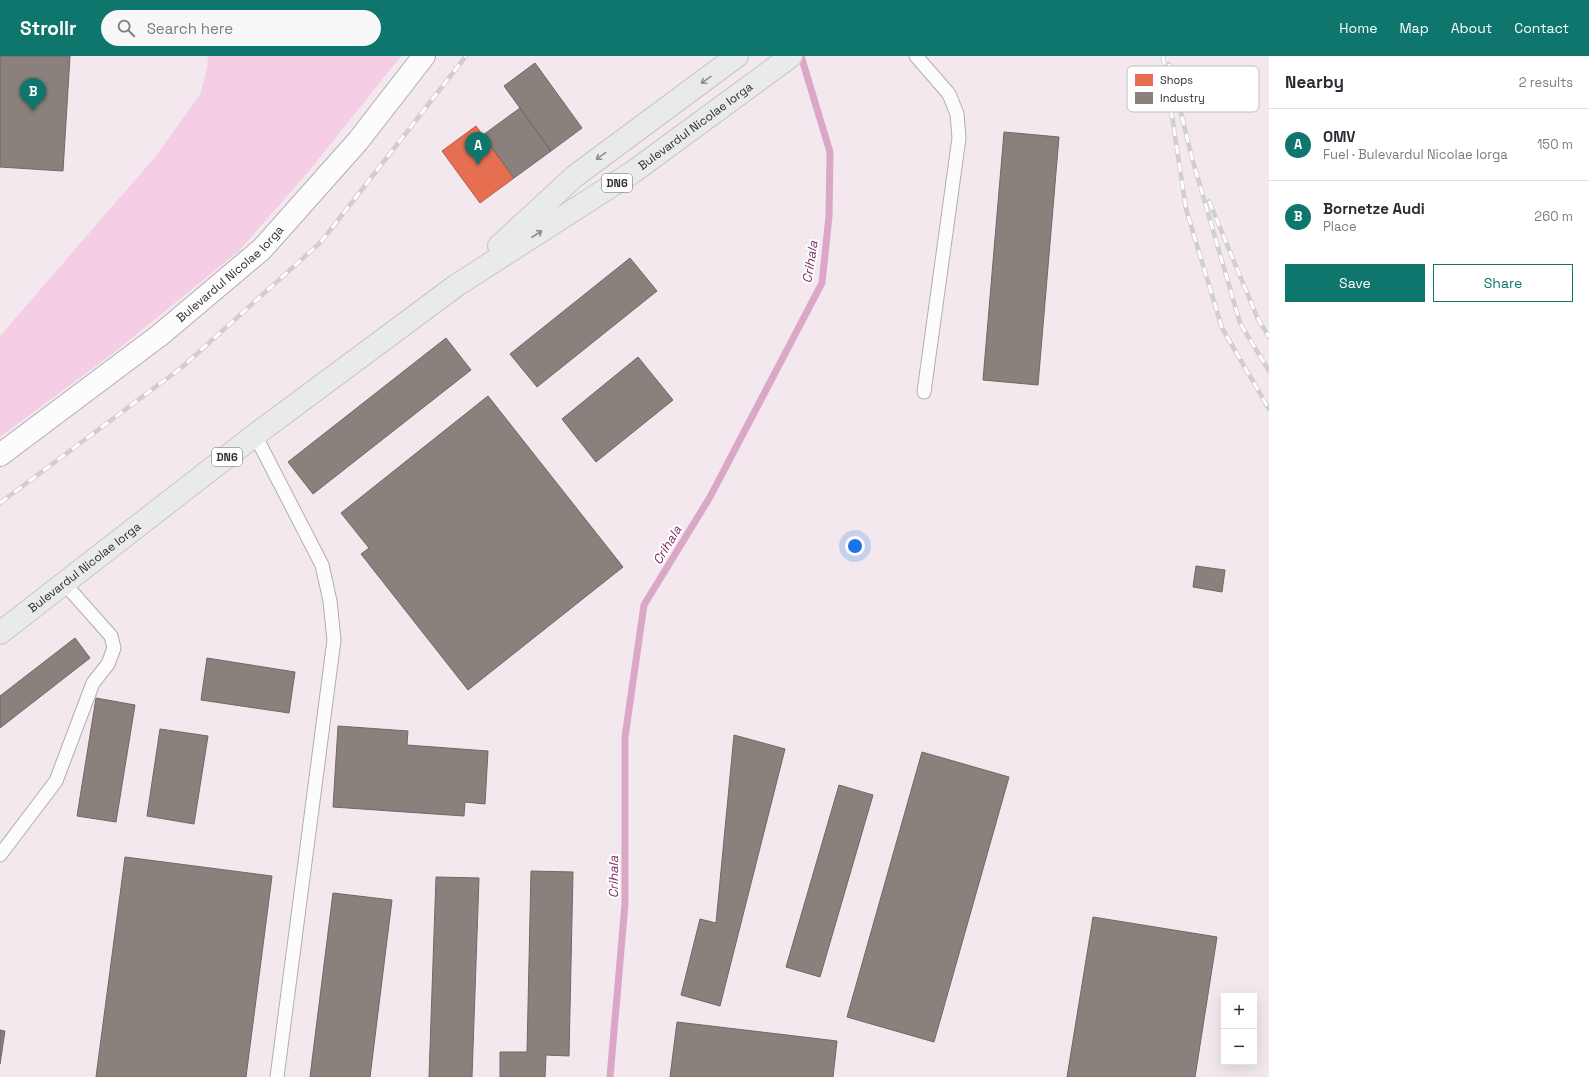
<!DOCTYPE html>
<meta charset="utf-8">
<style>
body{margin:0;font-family:"Space Grotesk",sans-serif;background:#f7f7f7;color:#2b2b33}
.controls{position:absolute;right:12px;bottom:12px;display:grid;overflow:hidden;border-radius:0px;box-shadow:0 4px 16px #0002}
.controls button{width:36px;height:36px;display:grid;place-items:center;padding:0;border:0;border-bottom:1px solid #e1e1e2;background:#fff;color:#2b2b33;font:20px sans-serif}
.you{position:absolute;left:855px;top:490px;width:14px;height:14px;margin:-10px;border:3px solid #fff;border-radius:50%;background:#1a73e8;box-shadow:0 0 0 6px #1a73e833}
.badge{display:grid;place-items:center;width:26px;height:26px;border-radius:50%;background:#0f766e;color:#fff;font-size:13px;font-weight:700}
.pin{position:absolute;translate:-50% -33px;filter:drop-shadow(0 1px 2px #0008)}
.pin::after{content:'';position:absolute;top:21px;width:14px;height:12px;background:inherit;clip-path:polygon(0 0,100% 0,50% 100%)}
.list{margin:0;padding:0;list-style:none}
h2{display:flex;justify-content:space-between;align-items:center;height:52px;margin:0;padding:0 16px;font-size:17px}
h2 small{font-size:13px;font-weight:400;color:#7c7c81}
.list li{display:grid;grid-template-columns:26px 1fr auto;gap:12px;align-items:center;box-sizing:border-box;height:72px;padding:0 16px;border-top:1px solid #e1e1e2}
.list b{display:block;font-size:15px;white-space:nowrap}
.list p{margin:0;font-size:13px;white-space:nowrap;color:#7c7c81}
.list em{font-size:13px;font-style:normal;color:#7c7c81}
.actions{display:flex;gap:8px;padding:12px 16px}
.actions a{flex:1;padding:9px 0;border:1px solid #0f766e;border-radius:0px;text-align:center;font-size:14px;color:#0f766e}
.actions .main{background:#0f766e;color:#fff}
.icon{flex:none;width:22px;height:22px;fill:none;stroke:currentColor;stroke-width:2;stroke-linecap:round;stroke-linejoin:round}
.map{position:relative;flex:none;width:1269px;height:1021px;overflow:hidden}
header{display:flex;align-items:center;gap:24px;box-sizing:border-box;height:56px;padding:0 20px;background:#0f766e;color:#fff}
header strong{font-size:19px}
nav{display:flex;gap:22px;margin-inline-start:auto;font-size:14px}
.search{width:280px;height:36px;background:#f7f7f7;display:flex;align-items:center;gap:10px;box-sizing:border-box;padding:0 14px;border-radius:22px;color:#7c7c81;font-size:15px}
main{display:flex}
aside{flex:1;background:#fff}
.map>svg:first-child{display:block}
.green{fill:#f5cde5}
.shops{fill:#e76f51;stroke:#b15b47}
.industry{fill:#8a817c;stroke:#706865}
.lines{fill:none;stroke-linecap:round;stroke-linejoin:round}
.stream{stroke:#daa7c6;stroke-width:7}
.service-casing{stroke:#b4acb0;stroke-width:15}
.minor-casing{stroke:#b4acb0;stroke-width:24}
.primary-casing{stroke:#c9c5c7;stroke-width:24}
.service{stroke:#fdfcfc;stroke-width:13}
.minor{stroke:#fdfcfc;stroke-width:22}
.primary{stroke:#e8ebe9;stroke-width:22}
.rail-casing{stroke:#d1ced0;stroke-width:4.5}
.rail{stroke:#fff;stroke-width:3;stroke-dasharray:9;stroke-linecap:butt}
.oneway{stroke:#8e8c8c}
.labels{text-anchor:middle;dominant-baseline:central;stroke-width:4;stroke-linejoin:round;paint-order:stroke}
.shield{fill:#fff;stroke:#706b6e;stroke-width:1}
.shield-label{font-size:11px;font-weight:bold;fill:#332c30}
.street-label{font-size:12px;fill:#332c30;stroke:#fff}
.water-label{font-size:13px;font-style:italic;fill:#802f66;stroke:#fff}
.key{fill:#fff;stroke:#c2c0c1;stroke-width:1}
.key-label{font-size:11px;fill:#332c30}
</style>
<header>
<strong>Strollr</strong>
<div class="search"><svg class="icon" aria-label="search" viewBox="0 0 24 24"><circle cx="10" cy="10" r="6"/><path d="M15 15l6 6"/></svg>Search here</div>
<nav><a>Home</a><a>Map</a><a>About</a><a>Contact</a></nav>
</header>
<main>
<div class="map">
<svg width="1269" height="1021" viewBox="0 0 1269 1021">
<rect width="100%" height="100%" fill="#f2e8ed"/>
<path class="green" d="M208,0H401L309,115L239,195L112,298L0,381V280L155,101L200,39L207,12Z"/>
<path class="shops" d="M476,70L514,122L480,147L442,95Z"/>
<path class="industry" d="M0,0H70L63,115L0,111Z
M535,7L582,72L551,95L504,30Z
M520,52L551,95L514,122L483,79Z
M1004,76L1059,81L1038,329L983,324Z
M630,202L657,235L537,331L510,298Z
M446,282L471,314L313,438L288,406Z
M638,301L673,344L596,406L562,363Z
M488,340L623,511L468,634L361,498L369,492L341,457Z
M1196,510L1225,514L1222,536L1193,531Z
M75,582L90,602L0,672V640Z
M207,602L295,616L289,657L201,644Z
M96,642L135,649L116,766L77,760Z
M338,670L408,675L407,689L488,695L485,748L465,746L464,760L333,751Z
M160,673L208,680L194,768L147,760Z
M734,679L785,693L720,950L681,939L700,863L716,867Z
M922,696L1009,721L934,986L847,961Z
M839,729L873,739L820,921L786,911Z
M125,801L272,820L246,1021H96Z
M531,815L573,816L569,1000L546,999L545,1021H500V996H527Z
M436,821L479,822L472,1021H429Z
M333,837L392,844L370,1021H310Z
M1093,861L1217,881L1195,1021H1067Z
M677,966L837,985L833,1021H670Z
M0,974L5,975L0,1008Z"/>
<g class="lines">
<path class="stream" d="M610,1021L625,848V681L644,549L710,441L822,227L829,160L830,96L801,0"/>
<defs>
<path id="service" d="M916,0L949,38L957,58L959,82L924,336
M255,379L322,509L330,545L334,584L277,1021
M0,799L56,725L93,627L108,608L114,592L111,580L64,527"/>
<g id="minor">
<path id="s1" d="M0,399L160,279L262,193L358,85L424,0"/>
</g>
<g id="primary">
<path d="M499,190L575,120L737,0"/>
<path id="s2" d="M0,577L255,379L457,229L633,116L791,0"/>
</g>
</defs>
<use href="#service" class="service-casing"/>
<use href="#minor" class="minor-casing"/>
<use href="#primary" class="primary-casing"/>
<use href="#service" class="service"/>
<use href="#minor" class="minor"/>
<use href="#primary" class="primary"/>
<defs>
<path id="rail" d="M1163,0L1186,153L1222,272L1269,353
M1169,8L1192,102L1240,267L1269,315
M1209,145L1257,261L1269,281
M0,447L181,312L321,186L466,0"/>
</defs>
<use href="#rail" class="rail-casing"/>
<use href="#rail" class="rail"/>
</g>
<defs><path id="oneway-shaft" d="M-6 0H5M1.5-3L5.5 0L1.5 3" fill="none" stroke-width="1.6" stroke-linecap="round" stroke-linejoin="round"/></defs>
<g class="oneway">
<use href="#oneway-shaft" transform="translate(706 24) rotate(144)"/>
<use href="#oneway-shaft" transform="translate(601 100) rotate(144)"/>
<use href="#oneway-shaft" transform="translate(537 178) rotate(-33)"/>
</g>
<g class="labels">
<g class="shield">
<rect x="602" y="118" width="30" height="18" rx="3"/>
<rect x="212" y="392" width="30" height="18" rx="3"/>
</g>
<g class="shield-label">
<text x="617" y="127">DN6</text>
<text x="227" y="401">DN6</text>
</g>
<g class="street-label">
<text stroke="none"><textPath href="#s2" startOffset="861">Bulevardul Nicolae Iorga</textPath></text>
<text stroke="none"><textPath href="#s1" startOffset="293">Bulevardul Nicolae Iorga</textPath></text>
<text stroke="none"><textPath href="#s2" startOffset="107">Bulevardul Nicolae Iorga</textPath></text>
</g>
<g class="water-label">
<text transform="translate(810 206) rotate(-81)">Crihala</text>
<text transform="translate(667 489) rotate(-59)">Crihala</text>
<text transform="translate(613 821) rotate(-90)">Crihala</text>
</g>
</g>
<rect x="1127" y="10" width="132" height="46" rx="6" class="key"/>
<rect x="1135" y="18" width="18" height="12" fill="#e76f51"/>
<rect x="1135" y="36" width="18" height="12" fill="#8a817c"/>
<g class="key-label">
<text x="1160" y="28">Shops</text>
<text x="1160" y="46">Industry</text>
</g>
</svg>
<div class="controls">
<button>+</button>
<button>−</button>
</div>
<div class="you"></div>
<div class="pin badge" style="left:478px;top:109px">A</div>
<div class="pin badge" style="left:33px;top:55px">B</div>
</div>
<aside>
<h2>Nearby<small>2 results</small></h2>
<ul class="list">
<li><span class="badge">A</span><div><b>OMV</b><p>Fuel · Bulevardul Nicolae Iorga</p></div><em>150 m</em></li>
<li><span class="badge">B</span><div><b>Bornetze Audi</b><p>Place</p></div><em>260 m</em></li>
</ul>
<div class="actions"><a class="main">Save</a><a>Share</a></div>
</aside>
</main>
